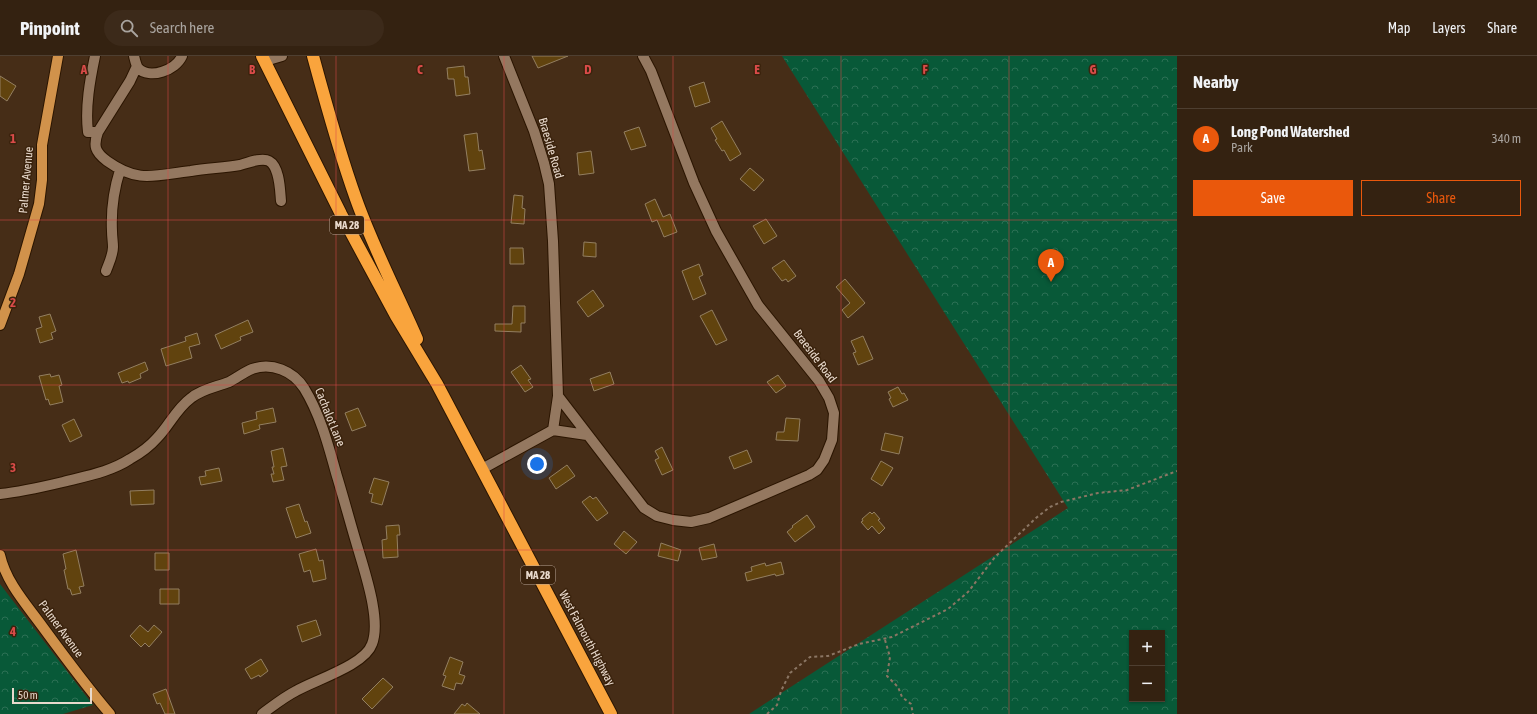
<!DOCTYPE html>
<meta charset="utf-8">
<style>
body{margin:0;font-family:"Asap Condensed",sans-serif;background:#3c2a1a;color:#f1f3f6}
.controls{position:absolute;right:12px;bottom:12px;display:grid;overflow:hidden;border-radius:0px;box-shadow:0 1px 3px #0004}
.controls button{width:36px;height:36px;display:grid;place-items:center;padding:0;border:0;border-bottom:1px solid #4e3f31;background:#342211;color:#f1f3f6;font:20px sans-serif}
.scale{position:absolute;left:12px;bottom:10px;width:80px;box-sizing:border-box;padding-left:4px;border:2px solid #e8d9cc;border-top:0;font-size:11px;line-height:14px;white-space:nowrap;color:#e8d9cc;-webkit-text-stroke:3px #3b230d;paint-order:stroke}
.you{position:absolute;left:537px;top:408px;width:14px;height:14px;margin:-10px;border:3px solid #fff;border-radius:50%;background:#1a73e8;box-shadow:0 0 0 6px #1a73e833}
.badge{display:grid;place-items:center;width:26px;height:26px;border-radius:50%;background:#ea580c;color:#fff;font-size:13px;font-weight:700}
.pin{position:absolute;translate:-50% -33px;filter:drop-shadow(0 1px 2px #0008)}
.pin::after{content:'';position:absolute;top:21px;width:14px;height:12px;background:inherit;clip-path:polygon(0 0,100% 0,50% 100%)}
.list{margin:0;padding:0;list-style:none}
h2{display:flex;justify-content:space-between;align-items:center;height:52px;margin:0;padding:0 16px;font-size:17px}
h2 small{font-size:13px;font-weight:400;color:#a9a49f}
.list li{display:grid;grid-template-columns:26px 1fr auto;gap:12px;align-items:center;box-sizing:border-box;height:60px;padding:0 16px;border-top:1px solid #4e3f31}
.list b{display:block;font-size:15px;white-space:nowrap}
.list p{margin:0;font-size:13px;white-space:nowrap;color:#a9a49f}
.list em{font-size:13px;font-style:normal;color:#a9a49f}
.actions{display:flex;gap:8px;padding:12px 16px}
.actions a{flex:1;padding:9px 0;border:1px solid #ea580c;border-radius:0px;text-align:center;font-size:14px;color:#ea580c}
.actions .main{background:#ea580c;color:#fff}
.icon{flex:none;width:22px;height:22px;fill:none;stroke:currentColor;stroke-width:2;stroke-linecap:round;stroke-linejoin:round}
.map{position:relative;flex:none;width:1177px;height:658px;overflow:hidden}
header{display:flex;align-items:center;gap:24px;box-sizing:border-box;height:56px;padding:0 20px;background:#342211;border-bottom:1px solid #4e3f31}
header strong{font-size:19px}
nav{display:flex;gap:22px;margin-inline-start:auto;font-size:14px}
.search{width:280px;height:36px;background:#3c2a1a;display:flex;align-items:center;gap:10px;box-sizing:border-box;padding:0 14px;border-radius:22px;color:#a9a49f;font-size:15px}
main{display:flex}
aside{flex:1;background:#342211}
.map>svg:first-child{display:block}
.park{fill:url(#park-crowns);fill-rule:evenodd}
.building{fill:#61430e;stroke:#937f61}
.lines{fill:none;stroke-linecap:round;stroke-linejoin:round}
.minor-casing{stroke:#2b1501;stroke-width:12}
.major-casing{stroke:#2b1501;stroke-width:12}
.highway-casing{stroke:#2b1501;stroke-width:14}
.path{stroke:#8b7664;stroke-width:2;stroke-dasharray:3 3;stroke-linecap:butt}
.minor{stroke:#947860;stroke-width:10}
.major{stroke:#d1924b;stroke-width:10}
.highway{stroke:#f9a43d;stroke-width:12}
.grid{fill:none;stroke:#da4b49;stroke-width:1;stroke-opacity:0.55}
.labels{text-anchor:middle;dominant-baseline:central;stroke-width:3;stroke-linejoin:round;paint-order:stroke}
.shield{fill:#3b230d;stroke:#b4a293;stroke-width:1}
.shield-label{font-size:11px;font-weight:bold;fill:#e8d9cc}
.street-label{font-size:12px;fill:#e8d9cc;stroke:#3b230d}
.grid-label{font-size:13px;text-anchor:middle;font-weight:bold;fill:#da4b49;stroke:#3b230d;stroke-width:3;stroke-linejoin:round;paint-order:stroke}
</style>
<header>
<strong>Pinpoint</strong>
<div class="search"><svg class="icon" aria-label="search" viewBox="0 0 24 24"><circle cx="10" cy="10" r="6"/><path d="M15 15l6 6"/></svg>Search here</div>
<nav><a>Map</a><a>Layers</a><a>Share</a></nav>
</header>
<main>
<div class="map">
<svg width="1177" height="658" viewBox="0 0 1177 658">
<defs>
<pattern id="park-crowns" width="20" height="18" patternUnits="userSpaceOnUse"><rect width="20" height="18" fill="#085938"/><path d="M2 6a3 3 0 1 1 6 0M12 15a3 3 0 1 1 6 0" fill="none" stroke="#2c7054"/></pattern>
</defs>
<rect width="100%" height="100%" fill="#462d17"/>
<path class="park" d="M782,0H1177V658H749L1068,452ZM1132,577H1162V643H1132Z
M0,528L93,649L63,658H0Z"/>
<path class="building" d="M532,0H568L538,12Z
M464,10L465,21H468L470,38L456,40L454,23H448L447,12Z
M0,20L16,30L7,45L0,40Z
M704,26L710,46L695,51L689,31Z
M722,65L741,98L730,105L724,94L722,95L715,84L717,83L711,72Z
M639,71L646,90L631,94L624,76Z
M477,77L479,95L482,94L485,113L469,115L464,79Z
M591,95L594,117L579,119L577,97Z
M750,112L764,124L754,135L740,123Z
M514,139L523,140L522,152L525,153L524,168L511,167Z
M655,143L663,161L670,158L677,176L664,181L657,164L652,166L645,148Z
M766,163L777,180L764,188L753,170Z
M584,186L596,187V201L583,200Z
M510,192H523L524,208H510Z
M784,204L796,220L788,226L786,223L782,225L772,212Z
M699,208L703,219L699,221L706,238L693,244L682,215Z
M845,223L865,247L848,262L842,254L850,247L836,231Z
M593,234L604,250L588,261L577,246Z
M513,250H525V267H521V276L495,275V268H512Z
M712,254L727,284L716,289L700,260Z
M50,258L56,275L51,277L53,283L40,287L36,273L42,271L39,261Z
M248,264L253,276L240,281L241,284L221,293L215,279Z
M197,277L200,288L189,291L192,302L166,310L161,293L186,285L185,281Z
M863,280L873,303L858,309L853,297L856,296L851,285Z
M145,306L148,314L140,318L141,322L129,327L128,325L122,327L118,317Z
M521,309L531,323L528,324L533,331L525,336L511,316Z
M610,316L614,328L594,335L590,323Z
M50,318L51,321L59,319L62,329L59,330L63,346L50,349L48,343L46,344L39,320Z
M778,319L786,330L776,337L767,326Z
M898,331L902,338L904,337L908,344L893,351L889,343L891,342L888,336Z
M273,352L276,366L259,369L260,373L244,378L242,367L257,363L256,356Z
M358,352L366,370L352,375L345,357Z
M786,362L800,363L798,385L776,384L777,376H784Z
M74,363L82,380L70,386L62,369Z
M885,377L903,381L899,398L881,394Z
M662,391L673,414L662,419L655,404L659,402L655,395Z
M283,392L287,410L281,411L284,424L273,426L271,418H274L272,411H274L271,395Z
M747,394L752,406L734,413L729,401Z
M881,405L893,412L882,430L871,423Z
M567,409L575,420L556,433L549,422Z
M219,412L222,425L201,429L199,421L206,420L205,415Z
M374,422L389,426L382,449L371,446L373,438L369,437Z
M154,434V448L131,449L130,435Z
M590,440L593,443L596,441L608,457L597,465L582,446Z
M299,448L305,466L307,465L311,477L296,482L286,452Z
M870,456L872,458L874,456L880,463L878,464L885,472L879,478L872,470L868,474L861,466L863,465L862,463Z
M807,459L815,471L795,486L787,476L793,471L792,470Z
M399,469L400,479H397L398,501L383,502L382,484L387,483L386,470Z
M624,475L637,486L626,498L614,488Z
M661,487L681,494L678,505L658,500Z
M714,488L717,501L702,504L699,492Z
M316,493L319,505L323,504L326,523L313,526L310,514L304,516L299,498Z
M76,494L84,530L79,531L81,537L72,539L70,533H68L64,514L66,513L63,498Z
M155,497H169V514H155Z
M781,506L784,518L776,520L775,518L747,525L745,517L752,515L751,511L765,507L766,510Z
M160,533H179V548H160Z
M316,564L321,579L302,586L297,570Z
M140,569L148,576L154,569L162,576L149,591L145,587L141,591L130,580Z
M450,601L463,606L459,618L465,620L462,628L456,627L454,634L442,630L446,620L443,619Z
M261,603L268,615L260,621L259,619L251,623L245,613Z
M383,622L393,631L372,653L362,643Z
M166,633L175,658H165L160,647L157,648L153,638Z
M467,647L480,658H454L462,648L465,650Z"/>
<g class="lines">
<defs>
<path id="minor" d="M95,0C90,24 85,51 88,76H98C93,90 95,96 107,105C139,128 155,119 191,115C207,112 223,112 240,109C247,107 262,101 269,105C280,111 280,135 281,145
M134,0C135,4 136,9 138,12C150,24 176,14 182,0
M504,0L534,75L544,107L549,128L553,185L558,340L644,452L657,460L673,464L691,466L709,462L809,419L817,414L824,404L832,384L834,357L829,342L819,325L758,249L716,175L694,127L651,15L643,0
M265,5L282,0
M98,76L130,25L137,10
M106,215C109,207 113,199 113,191C113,186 112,181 112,175C111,155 114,133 120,114
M553,374L558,340
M482,413L553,374L587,379
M0,438C21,436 42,431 63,426C86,420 110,416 130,403C139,398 150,390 157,382C169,370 176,353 191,342C202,333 216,331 229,326C237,322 244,316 252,313C272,306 293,315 304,332C320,358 328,388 336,417C344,443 351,470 359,496C366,520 381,565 372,588C365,609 315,624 296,635C284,641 273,650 262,658"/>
<path id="major" d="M0,269L19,218L39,148L42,124V89L58,0
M0,499C6,526 26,548 42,570C64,600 86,630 110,658"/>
<path id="highway" d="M262,0L341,158L396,260L437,328L611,658
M313,0C326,48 339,96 356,143C373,191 397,237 417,283"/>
</defs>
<use href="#minor" class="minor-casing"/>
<use href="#major" class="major-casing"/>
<use href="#highway" class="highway-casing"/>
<path class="path" d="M885,584L890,601L887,620L898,631L902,641L911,648L913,658
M767,658L777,649L781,635L790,617L810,601L828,600L859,588L892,581L948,553L968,536L995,501L1036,462L1050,451L1061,446L1098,437L1127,434L1177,415"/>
<use href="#minor" class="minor"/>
<use href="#major" class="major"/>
<use href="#highway" class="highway"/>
</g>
<path class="grid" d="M168,0V658M336,0V658M504,0V658M673,0V658M841,0V658M1009,0V658M0,164H1177M0,329H1177M0,494H1177"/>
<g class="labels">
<g class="shield">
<rect x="330" y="160" width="34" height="18" rx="3"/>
<rect x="521" y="510" width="34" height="18" rx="3"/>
</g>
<g class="shield-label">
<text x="347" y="169">MA 28</text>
<text x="538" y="519">MA 28</text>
</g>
<g class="street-label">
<text transform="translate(551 92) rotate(74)">Braeside Road</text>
<text transform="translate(26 124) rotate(-85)">Palmer Avenue</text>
<text transform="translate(815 300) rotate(53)">Braeside Road</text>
<text transform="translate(330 361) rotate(68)">Cachalot Lane</text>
<text transform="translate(61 573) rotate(54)">Palmer Avenue</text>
<text transform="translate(587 582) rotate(62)">West Falmouth Highway</text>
</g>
</g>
<g class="grid-label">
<text x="84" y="18">A</text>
<text x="252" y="18">B</text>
<text x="420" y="18">C</text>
<text x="588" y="18">D</text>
<text x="757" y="18">E</text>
<text x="925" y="18">F</text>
<text x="1093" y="18">G</text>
<text x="13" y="87">1</text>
<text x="13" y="251">2</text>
<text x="13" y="416">3</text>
<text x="13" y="580">4</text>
</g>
</svg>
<div class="controls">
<button>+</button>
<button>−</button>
</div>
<div class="scale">50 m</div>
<div class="you"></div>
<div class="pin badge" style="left:1051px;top:226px">A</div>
</div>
<aside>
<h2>Nearby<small></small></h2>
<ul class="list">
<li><span class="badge">A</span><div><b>Long Pond Watershed</b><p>Park</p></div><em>340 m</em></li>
</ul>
<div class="actions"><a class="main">Save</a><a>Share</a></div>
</aside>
</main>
